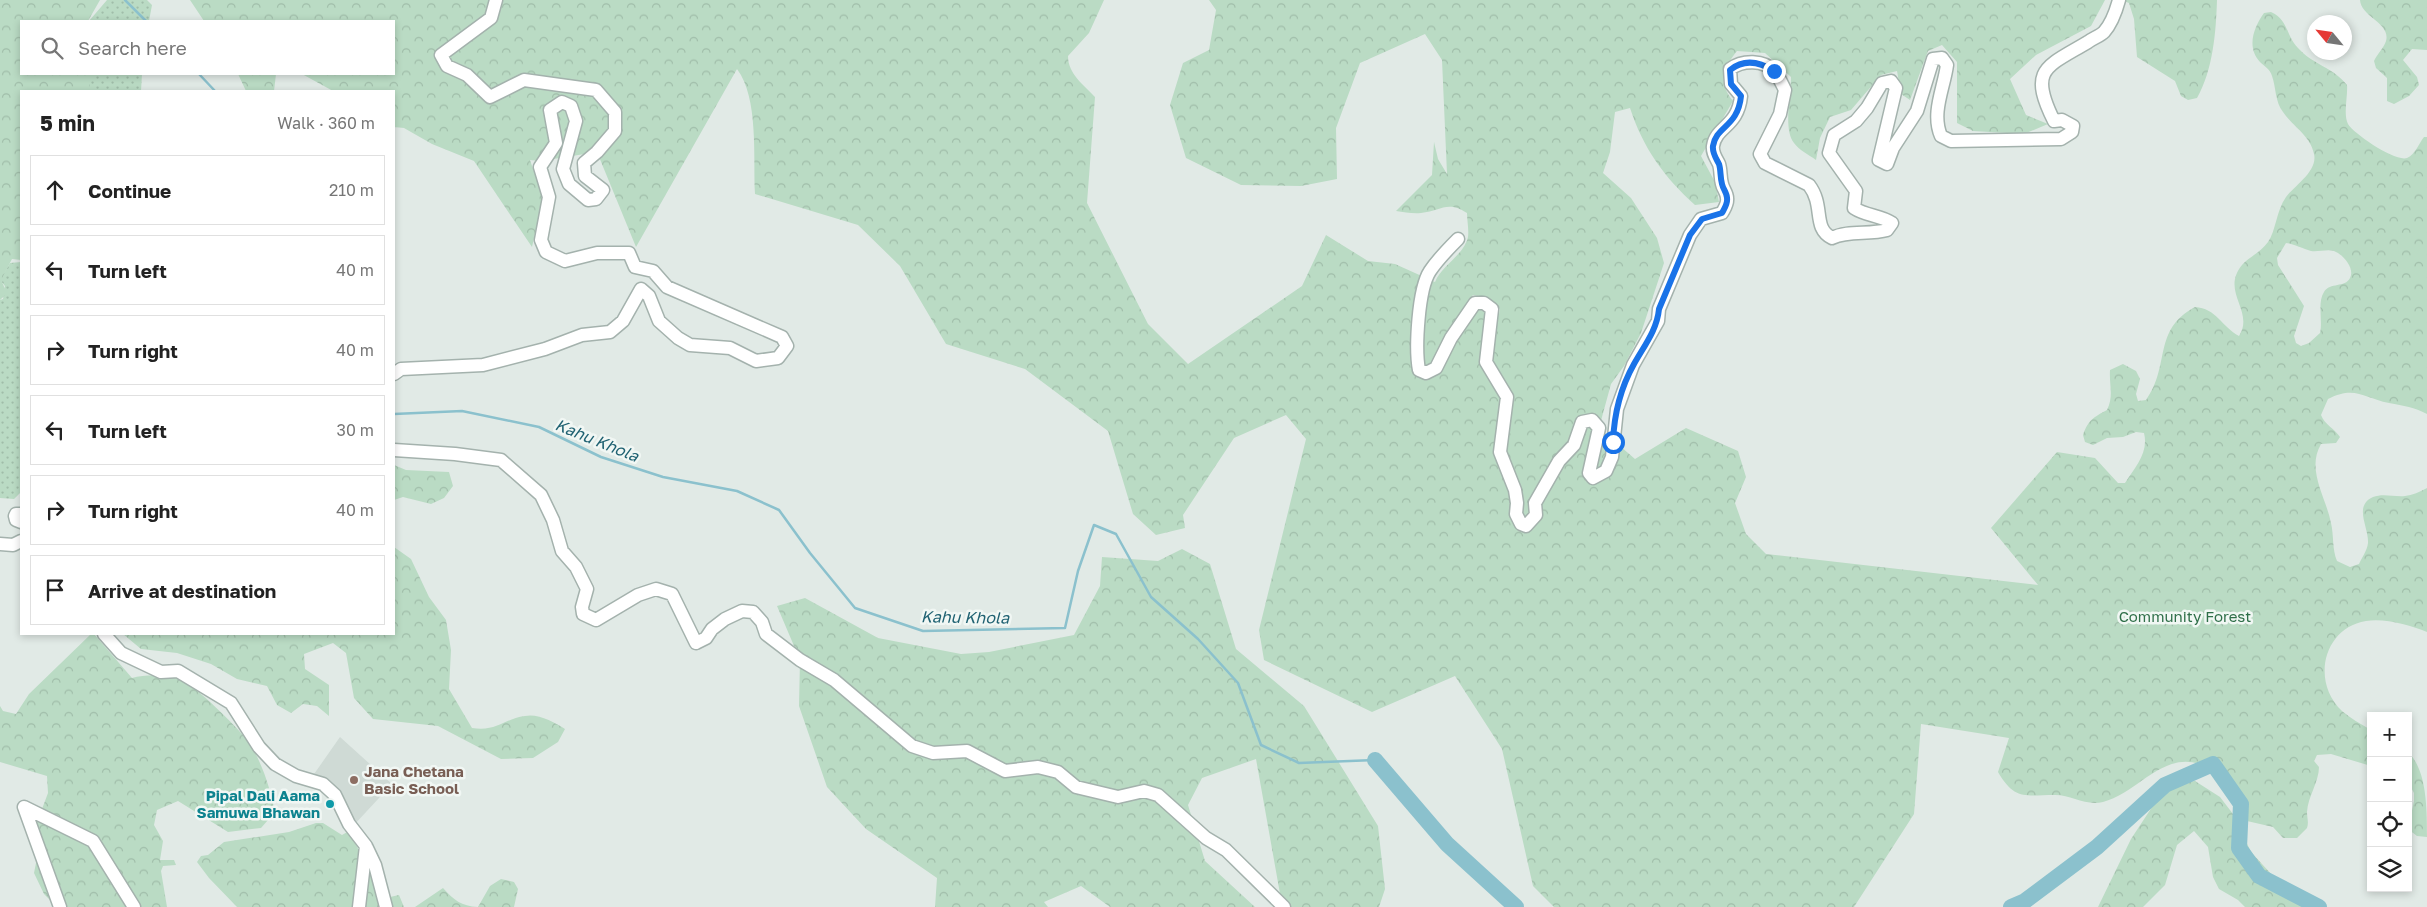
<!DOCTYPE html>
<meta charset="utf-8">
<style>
body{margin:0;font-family:"Golos Text",sans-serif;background:#f2f2f2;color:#222}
.controls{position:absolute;right:15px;bottom:15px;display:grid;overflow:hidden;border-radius:0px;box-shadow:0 2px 8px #0003}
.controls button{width:45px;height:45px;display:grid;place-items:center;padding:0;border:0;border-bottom:1px solid #e0e0e0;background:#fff;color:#222;font:25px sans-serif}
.compass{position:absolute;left:2307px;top:15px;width:45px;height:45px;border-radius:50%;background:#fff;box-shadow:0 2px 8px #0003;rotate:299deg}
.stop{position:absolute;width:15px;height:15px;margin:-11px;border:4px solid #1a73e8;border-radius:50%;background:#fff}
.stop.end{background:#1a73e8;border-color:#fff;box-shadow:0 1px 5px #0008}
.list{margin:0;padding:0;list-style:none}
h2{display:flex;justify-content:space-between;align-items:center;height:65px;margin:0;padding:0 20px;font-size:21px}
h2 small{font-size:16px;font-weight:400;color:#767676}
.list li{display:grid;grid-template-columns:32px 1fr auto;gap:15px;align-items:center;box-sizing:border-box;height:70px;margin:0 10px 10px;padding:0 10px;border:1px solid #e0e0e0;border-radius:0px}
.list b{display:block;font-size:19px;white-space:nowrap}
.list em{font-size:16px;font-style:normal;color:#767676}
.icon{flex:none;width:28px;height:28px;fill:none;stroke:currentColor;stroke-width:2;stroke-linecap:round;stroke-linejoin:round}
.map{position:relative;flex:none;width:2427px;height:907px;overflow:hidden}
.search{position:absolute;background:#fff;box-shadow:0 2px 8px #0003;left:20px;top:20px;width:375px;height:55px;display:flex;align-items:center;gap:12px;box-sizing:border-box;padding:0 18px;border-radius:0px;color:#767676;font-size:19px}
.panel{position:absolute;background:#fff;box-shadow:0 2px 8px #0003;left:20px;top:90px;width:375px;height:545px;border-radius:0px}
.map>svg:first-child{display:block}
.built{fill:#cfdad5}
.green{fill:url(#green-dots)}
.forest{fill:url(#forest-crowns);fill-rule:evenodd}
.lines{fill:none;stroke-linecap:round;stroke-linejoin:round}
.stream{stroke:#8bc1cd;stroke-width:2.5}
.river{stroke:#8bc1cd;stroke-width:16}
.minor-casing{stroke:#a4b2ad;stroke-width:15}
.minor{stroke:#fff;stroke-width:12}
.route{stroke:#1a73e8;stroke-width:6}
.education-dot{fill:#8d6e63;stroke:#f1f7f4;stroke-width:2}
.culture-dot{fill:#0f9aa8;stroke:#f1f7f4;stroke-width:2}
.labels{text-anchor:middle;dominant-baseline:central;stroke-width:5;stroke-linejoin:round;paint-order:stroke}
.park-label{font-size:15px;fill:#2f6f49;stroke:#f1f7f4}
.education-label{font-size:15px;font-weight:bold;fill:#785e54;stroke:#f1f7f4;text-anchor:start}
.culture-label{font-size:15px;font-weight:bold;fill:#0d838f;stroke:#f1f7f4;text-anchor:end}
.water-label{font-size:16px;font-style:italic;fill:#206272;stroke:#f1f7f4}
</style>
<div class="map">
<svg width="2427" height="907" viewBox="0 0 2427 907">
<defs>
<pattern id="green-dots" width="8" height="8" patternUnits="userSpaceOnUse" patternTransform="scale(1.25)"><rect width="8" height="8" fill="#badbc4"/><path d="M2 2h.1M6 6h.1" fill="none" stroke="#a0bda9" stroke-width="1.8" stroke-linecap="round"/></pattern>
<pattern id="forest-crowns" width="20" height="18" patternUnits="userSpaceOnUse" patternTransform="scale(1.25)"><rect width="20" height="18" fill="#badbc4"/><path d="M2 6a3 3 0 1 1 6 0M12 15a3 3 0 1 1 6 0" fill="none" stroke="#a0bda9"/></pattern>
</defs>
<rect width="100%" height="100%" fill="#e1eae6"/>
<path class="built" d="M340,737L392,784L353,826L343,809L312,777Z"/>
<path class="green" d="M107,0H147L152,5L149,21H89Z
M90,74H142L141,91H90Z
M21,262V492L14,499L0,498V300L3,299L5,286L0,280L10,263Z"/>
<path class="forest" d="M0,0H100L88,21H21V74H90V91H21V260L12,259L1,280L7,293L0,300Z
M190,0H1104L1089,33L1068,56C1068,74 1084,85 1095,97L1087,203L1148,324L1188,364L1302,286L1326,235L1368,261L1395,264L1435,282C1442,265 1464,255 1468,237C1469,230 1467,220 1467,213C1447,200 1441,211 1421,213C1413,214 1404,212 1396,211L1432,175L1434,142L1438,159L1447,174L1442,60L1425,34L1360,63L1336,128L1337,179L1301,186L1241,185L1186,158L1170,105L1183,63L1209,50L1216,10L1209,0H2105L2091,26L2036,55L2010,79L2026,115L2048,124L2024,134L1973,131L1957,123V62L1942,45L1928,51L1910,100L1901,94L1897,71L1881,75L1851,110L1830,117L1820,138L1816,160C1809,155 1799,150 1794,143C1783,130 1791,94 1791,77L1765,53L1737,51C1723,69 1717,81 1733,101L1701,156L1715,182L1719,202L1695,205C1664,177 1643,148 1630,108L1615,112L1610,152L1603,173L1631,198L1657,238L1664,263L1641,333L1624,366L1611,384L1599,428L1635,459L1686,428L1738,451L1746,477L1735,503L1746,534L1766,554L2038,585L1991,528L2057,452L2095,458L2118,483H2125C2135,467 2149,453 2144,433L2136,432L2123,437L2107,438L2093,445L2085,442L2083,435C2088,420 2094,417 2107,410C2114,396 2109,385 2110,370L2123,364L2136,371L2140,379L2136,394L2138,401L2146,400C2171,365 2152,330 2195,307C2216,308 2222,327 2239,336C2255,311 2220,292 2242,265C2249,257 2261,252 2268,242C2276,231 2276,211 2286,197C2295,185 2318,171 2314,154C2310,135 2293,127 2283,112C2275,102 2276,87 2272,76C2270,69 2265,67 2260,62C2246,47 2254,27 2264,13L2271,12C2288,19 2286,36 2298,48C2312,64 2334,68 2347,85C2348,96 2343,114 2348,124C2354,134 2395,162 2407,158C2415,155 2419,143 2424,137H2427V414C2414,407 2404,406 2389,403C2364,398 2355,385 2328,399L2321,415C2325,425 2334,428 2340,437L2336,443L2321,444C2306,470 2326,497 2331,523C2334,536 2332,549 2337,561L2350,567L2359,564C2362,557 2367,551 2368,543C2369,527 2353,506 2373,497C2383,493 2394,497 2405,496C2412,495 2420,492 2427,488V632C2410,625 2385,618 2366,621C2323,628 2311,682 2342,711C2350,718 2361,724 2371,730V766L2331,754L2317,755L2314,761L2319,767C2319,782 2308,796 2307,812C2307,818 2309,822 2307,828L2297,838H2283L2273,827L2247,821C2236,806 2218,772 2202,765C2163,750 2138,793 2103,802C2085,806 2072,795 2055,795C2025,795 2015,801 1998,772L2009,738L1921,724L1914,814L1854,907H1554L1533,886L1502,749L1455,676L1372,712L1264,660L1259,630L1306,439L1286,415L1234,438L1183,515L1185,528L1156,535L1133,514L1108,431L1025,369L946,344L900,266L858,225L755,194C753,158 759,98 737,69L636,247L597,152L541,161L530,160L543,198L532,247L474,161L432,144L404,128L394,127V91H333L302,74H394V21H204ZM2286,243C2295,244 2303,249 2311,251C2318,252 2328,249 2334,251C2344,255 2355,269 2350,278C2345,288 2330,282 2324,292C2317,303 2323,320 2320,333L2309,343L2301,346L2296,343L2294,336L2304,306L2278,265L2277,258ZM1473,295L1486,298L1500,309L1499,314L1469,300Z
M2121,0H2217C2216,32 2213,70 2197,98L2188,100L2181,96L2175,81L2137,57L2134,19L2129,3Z
M2360,0H2427V50L2412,49L2403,60L2417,77L2419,85L2409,96L2394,104L2387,101V78L2376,68L2374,61C2377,54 2384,48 2386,41C2391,23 2361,17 2360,0Z
M238,74H276L274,91H246Z
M394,465L406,470L449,472L453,486L444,498L431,504L403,497L394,500Z
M394,547L411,559L429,597L446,620L451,650L449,689L472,728C497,732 503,719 525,716C537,713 555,722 565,729L558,742L533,758L501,759L438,726L373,719L354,698L346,653L333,643L304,654L305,669L329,685V716L317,706L303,704L291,713L277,705L267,686L237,679L211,664L177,653L141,649L123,634H394Z
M1182,549L1210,564L1236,649L1304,706L1378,826L1385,889L1379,907H1287L1282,905L1256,759L1202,778L1188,805L1205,861L1255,907H1110L1081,886L1044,902L1048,907H935L937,878L866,829L827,787L799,706L800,660L777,606L805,598L878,638L961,654L989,652L1074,635L1100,586L1102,557L1158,561Z
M91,634H94L132,678C146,674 167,674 181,680C197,687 236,726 247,740C262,761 270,788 275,812L261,828L228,832L178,801L157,810L154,825L163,841L160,860H174L176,865L163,866L161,871L167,907H57L44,894L34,873L37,858L36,825L48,793L47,776L0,762V706L3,711L16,714L29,694Z
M2408,752C2427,770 2427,809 2427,837L2417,836L2408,829L2414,801V793L2408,782Z
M2195,781L2220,797L2233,814L2251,852L2273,876L2303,896L2309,907H2245L2238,900L2219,889L2213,877L2208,847L2194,831L2177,845L2165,885L2143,907H2098L2131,839L2156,801L2179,783Z
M316,823H323L342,835L349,831L369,870L390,897L399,895L404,907H237L209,878L197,862L201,856L208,855L224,842L289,832Z
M501,879L514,882L518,889L514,907H415L443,888C454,900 461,906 478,907L490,886Z"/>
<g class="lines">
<path class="stream" d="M125,0L146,21
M199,74L215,91
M394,414L462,411L539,427L601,457L663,477L737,491L779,510L810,553L855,608L923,631L1065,628L1078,571L1094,525L1116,534L1151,597L1198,639L1238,683L1261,745L1299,763L1375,760"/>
<path class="river" d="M1375,760L1447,844L1516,907
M2011,907L2025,901L2097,847L2165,785L2213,764L2241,804L2239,848L2259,876L2319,907"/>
<defs>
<path id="minor" d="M1458,239C1448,249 1438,259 1430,271C1418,289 1415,349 1419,370L1426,373L1436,368L1451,338L1475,303H1484L1492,309L1486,362L1507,397L1500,452L1515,490L1517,503L1516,514L1521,524L1526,526L1536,515L1535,503L1559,461L1574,445L1582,422L1592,420L1599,428L1589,473L1593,478L1606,471L1612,457L1617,409L1633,365L1658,321L1659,309L1690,235L1701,219L1722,213C1724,209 1728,204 1727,198C1727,193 1723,189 1722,184C1720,177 1721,170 1719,164C1716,158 1712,153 1713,146C1716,126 1738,127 1741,96L1731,84L1730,69C1742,60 1764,59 1775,72C1779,77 1782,84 1785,90L1780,114L1760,154L1765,163L1809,185C1825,206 1812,228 1832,238C1848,230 1869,235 1887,230L1892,223C1880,215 1866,216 1854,208L1856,191L1829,153L1834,135L1856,121L1867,108L1882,83L1891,81L1896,88L1879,160L1887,164L1893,148L1917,111L1933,59L1942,58L1947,65C1944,88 1931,113 1941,136L1951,141L2061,139L2072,132L2073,126L2062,120L2054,121C2028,69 2046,67 2088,42C2093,38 2100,36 2104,32C2112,23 2116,11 2119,0
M394,374L401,369L483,365L545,349L582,335L610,332L623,321L641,289L649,296L659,321L678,338L690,345L730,348L756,361L778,358L787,346L782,337L667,287L653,271L635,267L629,253H597L565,261L546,252L541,240L549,197L540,167L556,143L550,110L562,102L571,106L576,121L563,169L569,184L588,200L596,199L603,190L585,176L584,163L597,152L615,131V112L596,90L524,80L490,97L467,75L447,66L441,55L491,18L496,0
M394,450L455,454L501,460L541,495L553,520L562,551L576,567L587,589L582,607L583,614L596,620L638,595L656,589L672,594L696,643L706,638L712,629L725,619L742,611L753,612L762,622L766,634L800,660L834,680L912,746L933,753L967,751L1005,771L1038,767L1058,772L1076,787L1118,797L1144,791L1158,795L1206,838L1226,850L1284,907
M21,514H16L15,516L16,520L21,522
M0,544L13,545L21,541
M104,634L121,653L161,672L178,671L231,703L259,747L275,764L296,776L323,784L335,795L349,824L366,846L359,907
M366,846L375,865L386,907
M60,907L24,807L93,841L134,907"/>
</defs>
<use href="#minor" class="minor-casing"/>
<use href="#minor" class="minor"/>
</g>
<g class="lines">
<path class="route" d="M1613,442C1614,416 1621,387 1634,364C1644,346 1657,330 1659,309L1690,235L1702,219L1722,213C1724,209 1728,204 1727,198C1727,193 1723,189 1722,184C1720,177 1721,170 1719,164C1716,158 1712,153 1713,146C1716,126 1738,127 1741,96L1731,84L1730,70C1745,58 1760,62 1774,71"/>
</g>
<circle class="education-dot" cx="354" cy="780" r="5"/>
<circle class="culture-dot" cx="330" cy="804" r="5"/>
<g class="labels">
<g class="park-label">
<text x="2185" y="616">Community Forest</text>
</g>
<g class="education-label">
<text x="364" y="771">Jana Chetana<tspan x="364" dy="17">Basic School</tspan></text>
</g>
<g class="culture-label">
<text x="320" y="795">Pipal Dali Aama<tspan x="320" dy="17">Samuwa Bhawan</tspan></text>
</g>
<g class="water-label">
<text transform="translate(597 440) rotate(22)">Kahu Khola</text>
<text transform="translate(965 617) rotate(1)">Kahu Khola</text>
</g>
</g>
</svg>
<div class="controls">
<button>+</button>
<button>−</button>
<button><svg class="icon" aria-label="locate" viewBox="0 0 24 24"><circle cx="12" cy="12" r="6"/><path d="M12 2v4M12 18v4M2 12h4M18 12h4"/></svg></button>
<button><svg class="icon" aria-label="layers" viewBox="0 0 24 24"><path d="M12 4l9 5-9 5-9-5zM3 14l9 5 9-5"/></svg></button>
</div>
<svg class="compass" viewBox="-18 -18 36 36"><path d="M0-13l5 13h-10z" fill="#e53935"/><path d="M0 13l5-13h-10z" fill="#767676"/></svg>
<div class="stop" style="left:1613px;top:442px"></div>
<div class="stop end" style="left:1774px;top:71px"></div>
<div class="search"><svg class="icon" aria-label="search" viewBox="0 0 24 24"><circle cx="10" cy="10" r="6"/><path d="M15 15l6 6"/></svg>Search here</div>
<section class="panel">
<h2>5 min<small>Walk · 360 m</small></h2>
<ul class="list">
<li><svg class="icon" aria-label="ahead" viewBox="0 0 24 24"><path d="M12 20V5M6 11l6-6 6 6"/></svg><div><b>Continue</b></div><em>210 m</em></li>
<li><svg class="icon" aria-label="left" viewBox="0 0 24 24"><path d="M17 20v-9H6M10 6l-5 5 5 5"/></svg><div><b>Turn left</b></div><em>40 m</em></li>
<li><svg class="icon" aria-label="right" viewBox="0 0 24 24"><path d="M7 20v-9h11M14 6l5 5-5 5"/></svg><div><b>Turn right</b></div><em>40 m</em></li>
<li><svg class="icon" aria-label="left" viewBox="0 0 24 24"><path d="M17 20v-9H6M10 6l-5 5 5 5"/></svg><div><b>Turn left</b></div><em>30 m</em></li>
<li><svg class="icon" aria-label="right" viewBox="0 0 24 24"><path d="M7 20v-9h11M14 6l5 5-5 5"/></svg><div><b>Turn right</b></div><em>40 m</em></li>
<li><svg class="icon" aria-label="arrive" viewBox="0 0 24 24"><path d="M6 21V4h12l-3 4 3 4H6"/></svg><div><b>Arrive at destination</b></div></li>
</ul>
</section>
</div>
